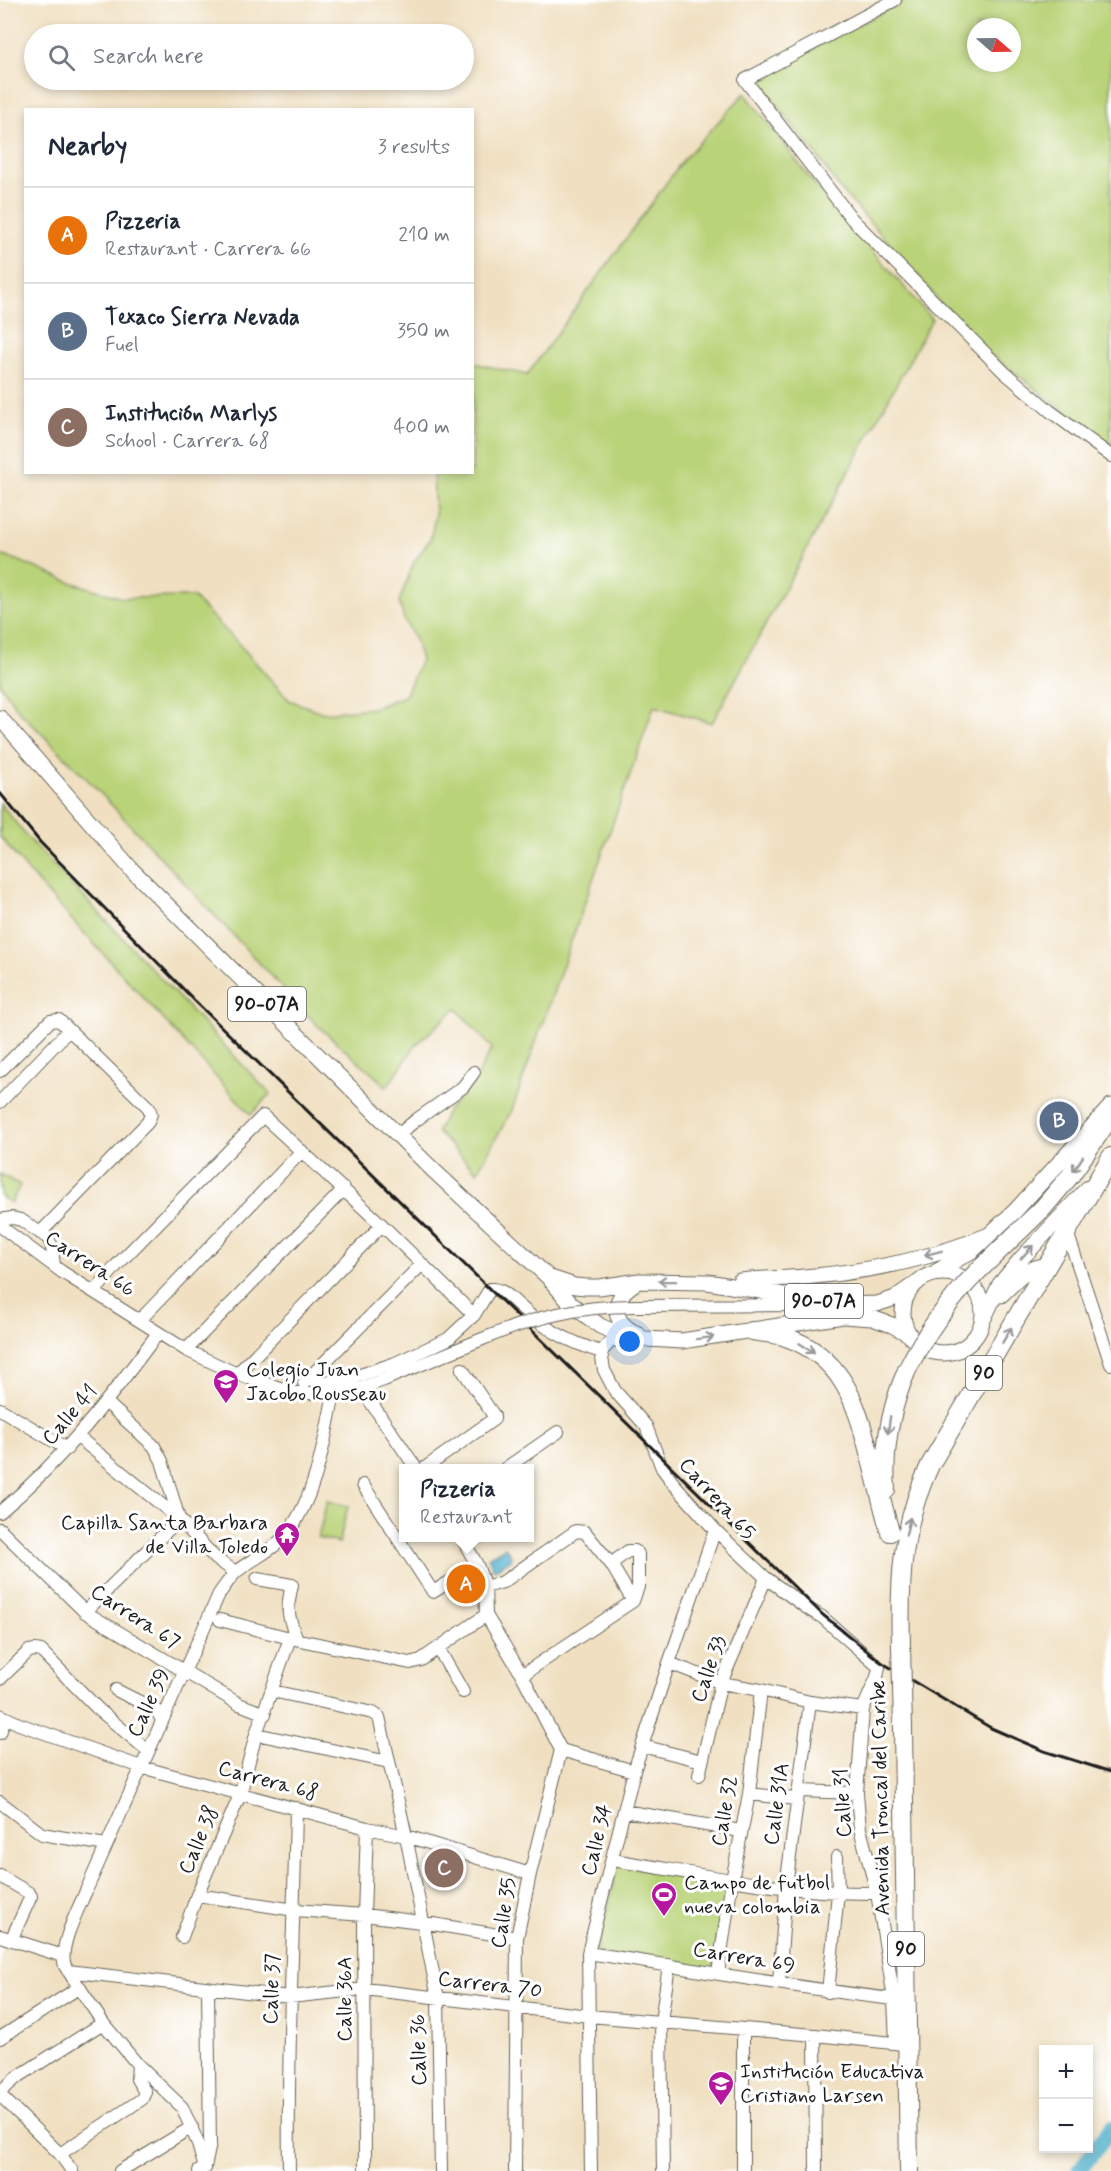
<!DOCTYPE html>
<meta charset="utf-8">
<style>
body{margin:0;font-family:Mynerve,sans-serif;background:#f2f2f3;color:#1f2937}
.controls{position:absolute;right:18px;bottom:18px;display:grid;overflow:hidden;border-radius:0px;box-shadow:0 3px 9px #0003}
.controls button{width:54px;height:54px;display:grid;place-items:center;padding:0;border:0;border-bottom:2px solid #e0e1e3;background:#fff;color:#1f2937;font:30px sans-serif}
.compass{position:absolute;left:967px;top:18px;width:54px;height:54px;border-radius:50%;background:#fff;box-shadow:0 3px 9px #0003;rotate:110deg}
.you{position:absolute;left:630px;top:1342px;width:21px;height:21px;margin:-15px;border:4px solid #fff;border-radius:50%;background:#1a73e8;box-shadow:0 0 0 9px #1a73e833}
.badge{display:grid;place-items:center;width:39px;height:39px;border-radius:50%;background:#7c3aed;color:#fff;font-size:20px;font-weight:700}
.pin{position:absolute;translate:-50% -50%;border:3px solid #fff;box-shadow:0 2px 6px #0006}
.popup{position:absolute;left:399px;top:1464px;width:135px;height:78px;box-sizing:border-box;display:grid;place-content:center;border-radius:0px;background:#fff;filter:drop-shadow(0 2px 4px #0005);font-size:20px;white-space:nowrap;color:#747a83}
.popup b{font-size:22px;color:#1f2937}
.popup::after{content:'';position:absolute;left:50%;top:100%;margin-left:-12px;border:12px solid transparent;border-top-color:#fff}
.list{margin:0;padding:0;list-style:none}
h2{display:flex;justify-content:space-between;align-items:center;height:78px;margin:0;padding:0 24px;font-size:26px}
h2 small{font-size:20px;font-weight:400;color:#747a83}
.list li{display:grid;grid-template-columns:39px 1fr auto;gap:18px;align-items:center;box-sizing:border-box;height:96px;padding:0 24px;border-top:2px solid #e0e1e3}
.list b{display:block;font-size:22px;white-space:nowrap}
.list p{margin:0;font-size:20px;white-space:nowrap;color:#747a83}
.list em{font-size:20px;font-style:normal;color:#747a83}
.icon{flex:none;width:33px;height:33px;fill:none;stroke:currentColor;stroke-width:2;stroke-linecap:round;stroke-linejoin:round}
.map{position:relative;flex:none;width:1111px;height:2171px;overflow:hidden}
.search{position:absolute;background:#fff;box-shadow:0 3px 9px #0003;left:24px;top:24px;width:450px;height:66px;display:flex;align-items:center;gap:15px;box-sizing:border-box;padding:0 21px;border-radius:33px;color:#747a83;font-size:22px}
.panel{position:absolute;background:#fff;box-shadow:0 3px 9px #0003;left:24px;top:108px;width:450px;height:366px;border-radius:0px}
.map>svg:first-child{display:block}
.green{fill:#b9d378;stroke:#6a784a;stroke-width:1.5;fill-rule:evenodd}
.water{fill:#4baeca;stroke:#346573;stroke-width:1.5}
.lines{fill:none;stroke-linecap:round;stroke-linejoin:round}
.river{stroke:#4baeca;stroke-width:16}
.minor-casing{stroke:#666156;stroke-width:14}
.major-casing{stroke:#666156;stroke-width:17}
.highway-casing{stroke:#666156;stroke-width:20}
.minor{stroke:#fff;stroke-width:12}
.major{stroke:#fff;stroke-width:15}
.highway{stroke:#fff;stroke-width:18}
.rail{stroke:#1c1c1c;stroke-width:3}
.minor-bridge-casing{stroke:#666156;stroke-width:14;stroke-linecap:butt}
.highway-bridge-casing{stroke:#666156;stroke-width:20;stroke-linecap:butt}
.minor-bridge{stroke:#fff;stroke-width:12}
.highway-bridge{stroke:#fff;stroke-width:18}
.oneway{stroke:#999}
.labels{text-anchor:middle;dominant-baseline:central;stroke-width:6;stroke-linejoin:round;paint-order:stroke}
.shield{fill:#fff;stroke:#606060;stroke-width:1.5}
.shield-label{font-size:20px;font-weight:bold;fill:#1c1c1c}
.street-label{font-size:21px;fill:#1c1c1c;stroke:#fff}
.poi-label{font-size:21px;fill:#1c1c1c;stroke:#fff;text-anchor:start}
</style>
<div class="map">
<svg width="1111" height="2171" viewBox="0 0 1111 2171">
<rect width="100%" height="100%" fill="#fff"/>
<filter id="ink" filterUnits="userSpaceOnUse"><feTurbulence type="fractalNoise" baseFrequency=".0167" numOctaves="2"/><feDisplacementMap in="SourceGraphic" scale="12" xChannelSelector="R" yChannelSelector="G"/><feConvolveMatrix kernelMatrix="1 2 1 2 8 2 1 2 1" color-interpolation-filters="sRGB"/></filter>
<filter id="wash" filterUnits="userSpaceOnUse"><feTurbulence type="fractalNoise" baseFrequency=".008" numOctaves="4" result="noise"/><feDisplacementMap in="SourceGraphic" scale="24" xChannelSelector="R" yChannelSelector="G"/><feGaussianBlur stdDeviation="1.35" result="paint"/><feColorMatrix in="noise" values="0 0 0 0 0 0 0 0 0 0 0 0 0 0 0 0 0 1.4 0 .05"/><feComposite in="paint" operator="in"/></filter>
<g filter="url(#wash)">
<rect width="100%" height="100%" fill="#f0e0c1"/>
<path class="green" d="M906,0H1111V446L990,354L948,313L915,272L840,189L815,153L780,109L757,77ZM976,27H1012V63H976Z
M745,93L812,181L932,319L712,723L654,706L512,1110L477,1172L437,1132L448,1110L475,1080L492,1048L456,1008L416,1045L387,1087L317,1025L91,783L18,710L0,684V555L17,560L70,582L122,598L193,597L237,642L289,700L324,713L373,708L405,696L421,660L415,640L404,619L399,602L414,562L431,538L435,515L433,473L472,472L473,363L527,375L683,160Z
M0,803L28,838L270,1094L251,1115L39,884L0,837Z
M0,1174L20,1185L11,1203L0,1196Z
M327,1501L348,1506L339,1543L318,1538Z
M618,1865L729,1883L714,1970L596,1953Z"/>
<path class="water" d="M505,1547L511,1555L510,1560L494,1570L488,1557Z"/>
<g class="lines">
<path class="river" d="M1079,2171L1111,2128"/>
</g>
</g>
<g filter="url(#ink)">
<g class="lines">
<defs>
<path id="minor" d="M895,0L745,80L852,219L1004,372L1050,411L1111,456
M0,1071L50,1021L59,1020L149,1108L151,1114L148,1122L40,1233
M0,1102L69,1030
M398,1135L416,1120L463,1087L474,1072
M0,1220L12,1218L21,1220L48,1238L52,1247L54,1266
M0,1226L62,1272L186,1350L237,1374L295,1393H334L361,1388L384,1380L480,1340
M1067,1232L1111,1364
M94,1292L116,1266L263,1116L382,1225L474,1315
M636,1306L814,1305
M140,1320L302,1151
M186,1350L344,1189
M601,1352L610,1342L629,1338
M237,1374L382,1225
M308,1379L324,1382L343,1381L393,1364L448,1339L474,1315L490,1289C504,1288 512,1300 522,1308C544,1329 572,1343 601,1352L604,1370L615,1391L646,1426L662,1468L673,1483L715,1530L766,1578L807,1608L822,1617L879,1667L877,1677L863,1709L857,1793L860,1829L877,1893L894,1999L896,2043
M304,1383L422,1264
M361,1388L416,1468
M0,1409L67,1449
M78,1437L179,1519L216,1559L236,1572
M425,1468L494,1419V1416L462,1369
M506,1468L558,1432
M363,1485L433,1592L477,1565
M0,1512C64,1459 109,1399 158,1333
M0,1529L85,1612L239,1704L265,1714
M462,1538L477,1565L485,1587L486,1615L522,1675L561,1750L530,1874L517,1938L515,2171
M611,1564L628,1551H635L638,1554V1587L633,1601
M257,1579L292,1585C286,1609 288,1617 297,1639
M485,1587L503,1582L576,1531L585,1532L611,1564L633,1601
M85,1612L179,1519L162,1461L154,1446L107,1403
M220,1620L290,1638L410,1663L421,1660L486,1615
M290,1638L256,1734L240,1795L197,1895L295,1910L364,1915L421,1922L517,1938
M438,1648L463,1692
M669,1663L721,1683L761,1690L810,1702L863,1709
M522,1675L633,1601
M0,1679L29,1651L35,1650L41,1651L98,1709L148,1751
M116,1690L156,1710L162,1720
M272,1691L373,1713L379,1717L406,1836L438,1998L441,2171
M0,1715L19,1724L141,1767L367,1828L406,1836L530,1874
M0,1733L5,1718
M256,1734L389,1762
M642,1746L702,1761
M561,1750L634,1771
M699,1775L721,1683L766,1578
M798,1791L857,1793
M749,1794L796,1799
M0,1802L42,1834L106,1845
M624,1811L741,1831
M613,1860C700,1874 789,1894 877,1893
M0,1876L29,1893L31,1896L11,1940
M0,1936L63,1956
M182,1937L197,1895
M588,1953C690,1968 791,1988 894,1999
M68,1971L290,1997L365,1989L589,2016L815,2035L903,2044
M718,1973L732,1880L749,1794L761,1690
M779,1983L786,1887L810,1702
M828,1992L838,1893L837,1857
M815,2035L816,2171
M0,2038L80,1987
M0,2092L16,2078L103,2023
M0,2095L60,2154L72,2171
M60,2154L142,2099L145,2092L137,2079L138,2065
M205,2167L210,2144L208,1988
M120,2171L192,2127
M199,2171L205,2168L197,2141L182,2107L138,2065L103,2023L65,1966C58,1947 78,1910 86,1891L219,1594C224,1587 230,1578 236,1572C250,1560 268,1553 281,1540C315,1506 325,1438 334,1393
M289,2171C287,2050 294,1929 296,1808
M365,2171L364,1915L367,1828
M591,2171L588,1953L634,1771L669,1663L715,1530
M663,2171L661,2022L669,1965
M743,2171V2030"/>
<path id="major" d="M0,718L132,870L433,1170L548,1277L571,1304L600,1326L629,1338L682,1341L843,1316L872,1318L892,1325L909,1334
M936,1272L973,1250L1015,1211L1111,1106
M903 1313a40 40 0 1 1 80 0a40 40 0 1 1-80 0Z
M548,1277L575,1286L586,1287H599L639,1281L708,1282L842,1305L877,1304L895,1298L918,1282
M740,1281C762,1278 783,1279 804,1277C866,1272 931,1259 989,1235
M637,1282C612,1296 608,1322 638,1334
M1001,1295C1015,1282 1027,1266 1047,1266
M984,1318L1000,1284L1021,1259L1088,1188"/>
<path id="highway" d="M977,1272L1043,1208L1070,1176L1111,1116
M752,1331C762,1333 773,1333 783,1336C843,1356 856,1402 870,1456C877,1482 883,1507 890,1532
M886,1490C883,1447 890,1409 907,1370
M901,1647C899,1580 901,1527 930,1465L1111,1157
M903,1728L909,2171"/>
</defs>
<use href="#minor" class="minor-casing"/>
<use href="#major" class="major-casing"/>
<use href="#highway" class="highway-casing"/>
<use href="#minor" class="minor"/>
<use href="#major" class="major"/>
<use href="#highway" class="highway"/>
<path class="rail" d="M0,793L40,842L196,1002L823,1615L881,1662L991,1728L1044,1751L1111,1772"/>
<defs>
<path id="minor-bridge" d="M480,1340C535,1317 576,1306 636,1306"/>
<path id="highway-bridge" d="M907,1370C925,1333 948,1302 977,1272
M901,1647L903,1728"/>
</defs>
<use href="#minor-bridge" class="minor-bridge-casing"/>
<use href="#highway-bridge" class="highway-bridge-casing"/>
<use href="#minor-bridge" class="minor-bridge"/>
<use href="#highway-bridge" class="highway-bridge"/>
</g>
<defs><path id="oneway-shaft" d="M-6 0H5M1.5-3L5.5 0L1.5 3" fill="none" stroke-width="1.6" stroke-linecap="round" stroke-linejoin="round" transform="scale(1.5)"/></defs>
<g class="oneway">
<use href="#oneway-shaft" transform="translate(1078 1164) rotate(124)"/>
<use href="#oneway-shaft" transform="translate(1027 1252) rotate(-47)"/>
<use href="#oneway-shaft" transform="translate(933 1253) rotate(166)"/>
<use href="#oneway-shaft" transform="translate(667 1281) rotate(-179)"/>
<use href="#oneway-shaft" transform="translate(1007 1335) rotate(-59)"/>
<use href="#oneway-shaft" transform="translate(705 1338) rotate(-7)"/>
<use href="#oneway-shaft" transform="translate(807 1348) rotate(32)"/>
<use href="#oneway-shaft" transform="translate(889 1425) rotate(98)"/>
<use href="#oneway-shaft" transform="translate(908 1526) rotate(-76)"/>
</g>
</g>
<defs>
<symbol id="school-pin" viewBox="-11 -11 22 30"><path d="M0 17L-7.5 6A9.5 9.5 0 1 1 7.5 6Z" fill="#b5179e" stroke="#fff"/><path d="M0-5L7-2L0 1L-7-2ZM-4 1L0 2.5L4 1V4Q0 6-4 4Z" fill="#fff"/></symbol>
<symbol id="temple-pin" viewBox="-11 -11 22 30"><path d="M0 17L-7.5 6A9.5 9.5 0 1 1 7.5 6Z" fill="#b5179e" stroke="#fff"/><path d="M0-6L5-2H3V0L6.5 2.5H4V6H1.5V3h-3V6H-4V2.5H-6.5L-3 0V-2H-5Z" fill="#fff"/></symbol>
<symbol id="stadium-pin" viewBox="-11 -11 22 30"><path d="M0 17L-7.5 6A9.5 9.5 0 1 1 7.5 6Z" fill="#b5179e" stroke="#fff"/><path d="M0-5a6.5 5 0 1 0 0 10a6.5 5 0 1 0 0-10ZM-3.5-1.8h7v3.6h-7Z" fill="#fff"/></symbol>
</defs>
<g fill-rule="evenodd">
<use href="#school-pin" x="211" y="1367" width="30" height="40"/>
<use href="#temple-pin" x="272" y="1520" width="30" height="40"/>
<use href="#stadium-pin" x="649" y="1880" width="30" height="40"/>
<use href="#school-pin" x="706" y="2069" width="30" height="40"/>
</g>
<g class="labels">
<g class="shield">
<rect x="228" y="987" width="78" height="34" rx="4.5"/>
<rect x="785" y="1284" width="78" height="34" rx="4.5"/>
<rect x="966" y="1356" width="36" height="34" rx="4.5"/>
<rect x="888" y="1932" width="36" height="34" rx="4.5"/>
</g>
<g class="shield-label">
<text x="267" y="1004">90-07A</text>
<text x="824" y="1301">90-07A</text>
<text x="984" y="1373">90</text>
<text x="906" y="1949">90</text>
</g>
<g class="street-label">
<text transform="translate(90 1264) rotate(33)">Carrera 66</text>
<text transform="translate(70 1415) rotate(-49)">Calle 41</text>
<text transform="translate(717 1499) rotate(48)">Carrera 65</text>
<text transform="translate(135 1617) rotate(33)">Carrera 67</text>
<text transform="translate(709 1669) rotate(-71)">Calle 33</text>
<text transform="translate(149 1703) rotate(-65)">Calle 39</text>
<text transform="translate(268 1781) rotate(15)">Carrera 68</text>
<text transform="translate(881 1798) rotate(-91)">Avenida Troncal del Caribe</text>
<text transform="translate(843 1803) rotate(-93)">Calle 31</text>
<text transform="translate(777 1804) rotate(-82)">Calle 31A</text>
<text transform="translate(725 1811) rotate(-80)">Calle 32</text>
<text transform="translate(199 1840) rotate(-67)">Calle 38</text>
<text transform="translate(597 1840) rotate(-76)">Calle 34</text>
<text transform="translate(504 1913) rotate(-81)">Calle 35</text>
<text transform="translate(744 1958) rotate(10)">Carrera 69</text>
<text transform="translate(490 1985) rotate(7)">Carrera 70</text>
<text transform="translate(272 1989) rotate(-88)">Calle 37</text>
<text transform="translate(345 1999) rotate(-90)">Calle 36A</text>
<text transform="translate(419 2050) rotate(-91)">Calle 36</text>
</g>
<g class="poi-label">
<text x="246" y="1370">Colegio Juan<tspan x="246" dy="24">Jacobo Rousseau</tspan></text>
<text x="268" y="1523" text-anchor="end">Capilla Santa Barbara<tspan x="268" dy="24">de Villa Toledo</tspan></text>
<text x="684" y="1883">Campo de futbol<tspan x="684" dy="24">nueva colombia</tspan></text>
<text x="740" y="2072">Institución Educativa<tspan x="740" dy="24">Cristiano Larsen</tspan></text>
</g>
</g>
</svg>
<div class="controls">
<button>+</button>
<button>−</button>
</div>
<svg class="compass" viewBox="-18 -18 36 36"><path d="M0-13l5 13h-10z" fill="#e53935"/><path d="M0 13l5-13h-10z" fill="#747a83"/></svg>
<div class="you"></div>
<div class="pin badge" style="left:466px;top:1584px;background:#e8710a">A</div>
<div class="popup"><b>Pizzeria</b>Restaurant</div>
<div class="pin badge" style="left:1059px;top:1121px;background:#5c6f8a">B</div>
<div class="pin badge" style="left:444px;top:1868px;background:#8d6e63">C</div>
<div class="search"><svg class="icon" aria-label="search" viewBox="0 0 24 24"><circle cx="10" cy="10" r="6"/><path d="M15 15l6 6"/></svg>Search here</div>
<section class="panel">
<h2>Nearby<small>3 results</small></h2>
<ul class="list">
<li><span class="badge" style="background:#e8710a">A</span><div><b>Pizzeria</b><p>Restaurant · Carrera 66</p></div><em>210 m</em></li>
<li><span class="badge" style="background:#5c6f8a">B</span><div><b>Texaco Sierra Nevada</b><p>Fuel</p></div><em>350 m</em></li>
<li><span class="badge" style="background:#8d6e63">C</span><div><b>Institución Marlys</b><p>School · Carrera 68</p></div><em>400 m</em></li>
</ul>
</section>
</div>
